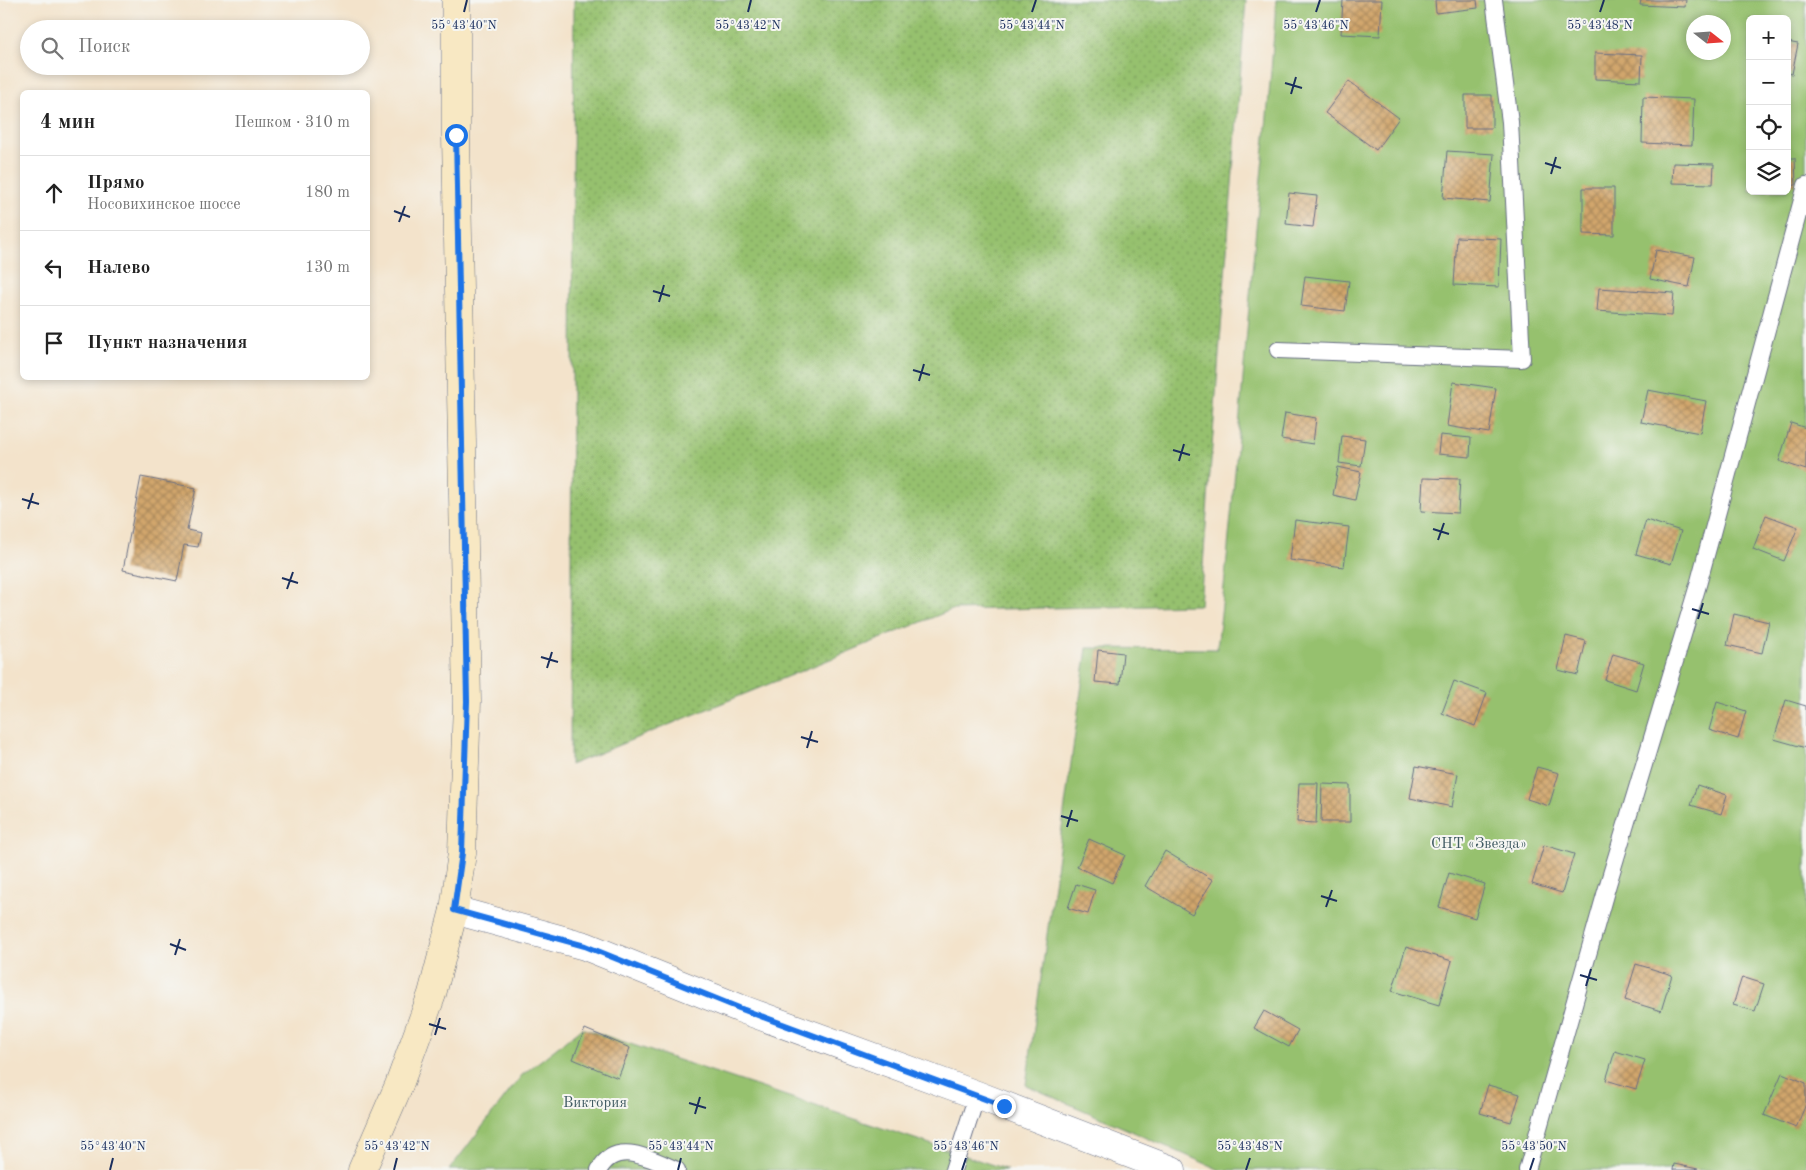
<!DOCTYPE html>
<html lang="ru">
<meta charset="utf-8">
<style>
body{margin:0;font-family:"Old Standard TT",serif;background:#f6f6f6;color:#222}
.controls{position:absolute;right:15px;top:15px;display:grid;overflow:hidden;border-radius:8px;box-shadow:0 2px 8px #0003}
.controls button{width:45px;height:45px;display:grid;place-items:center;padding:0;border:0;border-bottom:1px solid #e0e0e0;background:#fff;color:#222;font:25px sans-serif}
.compass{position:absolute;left:1686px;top:15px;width:45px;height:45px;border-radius:50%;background:#fff;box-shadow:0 2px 8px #0003;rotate:107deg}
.stop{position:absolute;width:15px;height:15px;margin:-11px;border:4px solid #1a73e8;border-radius:50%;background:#fff}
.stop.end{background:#1a73e8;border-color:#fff;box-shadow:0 1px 5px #0008}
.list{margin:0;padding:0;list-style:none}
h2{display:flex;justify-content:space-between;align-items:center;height:65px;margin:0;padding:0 20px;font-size:21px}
h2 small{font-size:16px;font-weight:400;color:#767676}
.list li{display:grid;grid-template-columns:32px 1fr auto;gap:15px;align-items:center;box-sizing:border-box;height:75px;padding:0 20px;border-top:1px solid #e0e0e0}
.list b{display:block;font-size:19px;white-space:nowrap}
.list p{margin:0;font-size:16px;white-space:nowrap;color:#767676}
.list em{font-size:16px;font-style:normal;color:#767676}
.icon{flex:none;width:28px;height:28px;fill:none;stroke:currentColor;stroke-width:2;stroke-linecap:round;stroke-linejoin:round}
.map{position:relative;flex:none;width:1806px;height:1170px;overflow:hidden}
.search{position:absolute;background:#fff;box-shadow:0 2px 8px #0003;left:20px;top:20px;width:350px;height:55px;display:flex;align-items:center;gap:12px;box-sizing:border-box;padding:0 18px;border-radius:28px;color:#767676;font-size:19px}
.panel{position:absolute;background:#fff;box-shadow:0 2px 8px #0003;left:20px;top:90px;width:350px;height:290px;border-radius:8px}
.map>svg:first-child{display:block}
.grass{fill:url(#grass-dots);stroke:#587866}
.garden{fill:#96c16e;stroke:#587866;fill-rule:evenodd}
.building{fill:url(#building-cross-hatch)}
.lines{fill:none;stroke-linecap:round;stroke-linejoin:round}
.lane-casing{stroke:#676e84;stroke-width:18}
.street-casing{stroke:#676e84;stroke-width:29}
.secondary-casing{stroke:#676e84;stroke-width:29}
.lane{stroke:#fff;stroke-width:16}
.street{stroke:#fff;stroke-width:28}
.secondary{stroke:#f8e8c3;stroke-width:28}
.route{stroke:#1a73e8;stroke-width:6}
.ticks{fill:none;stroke:#1b2f5e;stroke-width:2}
.labels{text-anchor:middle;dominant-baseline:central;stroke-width:4;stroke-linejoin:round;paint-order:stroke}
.park-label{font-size:15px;fill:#405b63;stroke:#f6f6f2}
.ticks-label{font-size:12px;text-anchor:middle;fill:#1b2f5e;stroke:#f6f6f2;stroke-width:4;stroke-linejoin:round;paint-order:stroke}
</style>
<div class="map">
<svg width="1806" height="1170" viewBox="0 0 1806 1170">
<defs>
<pattern id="grass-dots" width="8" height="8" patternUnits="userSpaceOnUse" patternTransform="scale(1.25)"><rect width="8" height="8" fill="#96c16e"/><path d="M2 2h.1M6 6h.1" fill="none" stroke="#7a9d5e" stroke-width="1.8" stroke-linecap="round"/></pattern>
<pattern id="building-cross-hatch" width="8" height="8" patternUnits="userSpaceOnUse" patternTransform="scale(1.25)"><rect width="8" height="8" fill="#d1a66c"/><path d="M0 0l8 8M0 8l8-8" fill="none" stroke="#a9885c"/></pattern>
</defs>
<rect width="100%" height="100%" fill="#f6f6f2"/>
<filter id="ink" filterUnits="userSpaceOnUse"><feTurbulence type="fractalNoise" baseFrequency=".02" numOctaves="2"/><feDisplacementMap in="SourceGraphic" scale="10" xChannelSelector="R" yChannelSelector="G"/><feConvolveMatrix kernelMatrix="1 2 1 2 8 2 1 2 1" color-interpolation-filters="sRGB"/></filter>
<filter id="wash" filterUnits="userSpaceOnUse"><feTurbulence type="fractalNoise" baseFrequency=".0096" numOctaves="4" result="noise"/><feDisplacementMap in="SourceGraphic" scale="20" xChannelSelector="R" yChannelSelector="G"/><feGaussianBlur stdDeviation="1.12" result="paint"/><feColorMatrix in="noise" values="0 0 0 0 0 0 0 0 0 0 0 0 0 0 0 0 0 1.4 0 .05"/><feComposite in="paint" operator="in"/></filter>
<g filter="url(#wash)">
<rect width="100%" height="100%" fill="#f3e3cb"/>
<path class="grass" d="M574,0H1246L1200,605L951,610L570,765Z"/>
<path class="garden" d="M1276,0H1806V1170H1220L1026,1085L1087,648L1217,649C1232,524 1241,397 1252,272C1260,181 1271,91 1276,0ZM1750,19H1787V191H1750ZM1694,22H1724V52H1694Z
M582,1028L1008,1170H449L522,1075Z"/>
<g id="blocks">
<path class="building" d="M1343,0H1382L1380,36L1341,34Z
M1435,0H1477L1478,8L1436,13Z
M1641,0H1686L1685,7L1640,5Z
M1787,42L1798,44L1792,74L1787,73Z
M1595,53L1642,55L1641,81L1595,79Z
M1349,81L1399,118L1376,150L1325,113Z
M1465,95H1492V128H1465Z
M1643,97L1694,99L1692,145L1642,143Z
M1447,151L1494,154L1490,202L1443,198Z
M1787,158H1795L1796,185L1787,186Z
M1673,163L1714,164L1713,184L1672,183Z
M1583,188H1614V235L1583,234Z
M1289,193L1317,196L1313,227L1286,224Z
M1457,237L1501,239L1499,287L1454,285Z
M1656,250L1695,257L1689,287L1650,279Z
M1305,276L1349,281L1345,311L1301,306Z
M1599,288L1674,293L1672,316L1597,311Z
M1453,382L1496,388L1489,433L1447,426Z
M1648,390L1706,401L1700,433L1641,422Z
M1285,413L1316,418L1313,444L1281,439Z
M1791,423L1806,428V470L1779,461Z
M1440,435L1471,438L1470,457L1438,454Z
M1342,436L1365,439L1361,466L1339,463Z
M1338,467L1361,472L1355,500L1333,495Z
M141,477L196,488L187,530L201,533L198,547L184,545L177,581L123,570Z
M1423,478L1460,479L1458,513L1421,511Z
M1766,515L1798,527L1784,561L1753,549Z
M1295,520L1349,527L1344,567L1290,560Z
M1646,520L1681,531L1671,564L1636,554Z
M1734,614L1769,622L1762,653L1727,645Z
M1566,636L1586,641L1578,675L1558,670Z
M1098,650L1123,653L1120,684L1095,682Z
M1613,654L1644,663L1636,690L1605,680Z
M1454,681L1487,693L1475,726L1442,713Z
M1786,700L1806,706V748L1774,739Z
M1717,702L1746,711L1738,739L1709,730Z
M1416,766L1458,774L1452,807L1410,798Z
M1537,767L1559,773L1549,806L1527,799Z
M1299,783H1318L1316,823L1297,822Z
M1322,784L1350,785V822H1321Z
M1697,785L1727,795L1721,814L1691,805Z
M1089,839L1125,855L1112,883L1077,867Z
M1544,845L1574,854L1562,893L1532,884Z
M1165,851L1213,880L1192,914L1145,886Z
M1449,873L1485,884L1475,918L1439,907Z
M1076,884L1095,890L1088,914L1068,908Z
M1406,947L1452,961L1439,1005L1392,991Z
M1636,964L1672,975L1661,1011L1625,1000Z
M1742,977L1764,984L1755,1011L1733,1005Z
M1264,1011L1298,1030L1289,1047L1254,1028Z
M585,1029L630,1048L618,1078L573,1059Z
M1615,1051L1645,1060L1636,1089L1606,1080Z
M1782,1073L1806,1083V1104L1796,1128L1764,1115Z
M1488,1085L1520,1094L1511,1122L1480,1113Z
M1674,1164L1698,1169V1170H1673Z"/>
</g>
</g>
<g filter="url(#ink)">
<use href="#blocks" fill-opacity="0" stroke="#676e84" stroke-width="1"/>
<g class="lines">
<defs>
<path id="lane" d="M1278,350L1522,359L1510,122L1494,0
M599,1170C616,1138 653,1160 677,1170
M953,1170L977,1095
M1527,1170L1606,891L1698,585L1806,185"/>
<path id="street" d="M454,910L585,946L739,1008L977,1095L1172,1170"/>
<path id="secondary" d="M362,1170L399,1085L432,994L454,910L462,853L467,701L456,135V0"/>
</defs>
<use href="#lane" class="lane-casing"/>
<use href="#street" class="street-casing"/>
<use href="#secondary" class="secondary-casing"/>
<use href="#lane" class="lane"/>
<use href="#street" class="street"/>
<use href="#secondary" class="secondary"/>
</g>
</g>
<g class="lines" filter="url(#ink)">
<path class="route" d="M456,135L467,701L462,853L454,910L585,946L739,1008L1004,1106"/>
</g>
<path class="ticks" d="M464,12L467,0M748,12L751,0M1032,12L1036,0M1316,12L1320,0M1600,12L1604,0M1285,83L1302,88M1291,94L1296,77M1545,163L1561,168M1551,174L1556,157M394,211L410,217M399,222L405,206M653,291L670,296M659,302L664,285M913,370L930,375M919,381L924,364M1173,450L1190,455M1179,461L1184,444M22,499L39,504M28,509L33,493M1433,529L1449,534M1438,540L1444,523M282,578L298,583M287,589L293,572M1692,609L1709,614M1698,619L1703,603M541,657L558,662M547,668L552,652M801,737L818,742M807,748L812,731M1061,816L1078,821M1067,827L1072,810M1321,896L1337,901M1326,907L1332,890M170,944L186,950M175,955L180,939M1580,975L1597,980M1586,986L1591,969M429,1024L446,1029M435,1035L440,1018M689,1103L706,1108M695,1114L700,1097M110,1170L113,1158M394,1170L397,1158M678,1170L681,1158M962,1170L966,1158M1246,1170L1250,1158M1530,1170L1534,1158"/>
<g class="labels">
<g class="park-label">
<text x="1479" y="844">СНТ «Звезда»</text>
<text x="595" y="1103">Виктория</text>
</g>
</g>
<g class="ticks-label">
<text x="464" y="29">55°43'40"N</text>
<text x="748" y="29">55°43'42"N</text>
<text x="1032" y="29">55°43'44"N</text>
<text x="1316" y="29">55°43'46"N</text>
<text x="1600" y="29">55°43'48"N</text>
<text x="113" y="1150">55°43'40"N</text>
<text x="397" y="1150">55°43'42"N</text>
<text x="681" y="1150">55°43'44"N</text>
<text x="966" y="1150">55°43'46"N</text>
<text x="1250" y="1150">55°43'48"N</text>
<text x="1534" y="1150">55°43'50"N</text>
</g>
</svg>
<div class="controls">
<button>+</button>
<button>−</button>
<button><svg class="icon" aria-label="locate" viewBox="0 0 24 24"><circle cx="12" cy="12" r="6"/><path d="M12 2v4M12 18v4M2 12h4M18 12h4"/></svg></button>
<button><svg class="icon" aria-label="layers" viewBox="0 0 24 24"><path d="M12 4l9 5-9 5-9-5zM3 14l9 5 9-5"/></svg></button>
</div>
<svg class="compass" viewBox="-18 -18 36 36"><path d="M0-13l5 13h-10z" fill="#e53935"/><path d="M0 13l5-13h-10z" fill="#767676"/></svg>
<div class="stop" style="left:456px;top:135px"></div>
<div class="stop end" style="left:1004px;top:1106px"></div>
<div class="search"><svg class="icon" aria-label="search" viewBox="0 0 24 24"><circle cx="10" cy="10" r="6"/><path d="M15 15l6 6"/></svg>Поиск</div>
<section class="panel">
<h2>4 мин<small>Пешком · 310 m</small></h2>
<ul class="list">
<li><svg class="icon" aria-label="ahead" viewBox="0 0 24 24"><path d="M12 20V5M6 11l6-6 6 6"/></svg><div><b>Прямо</b><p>Носовихинское шоссе</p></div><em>180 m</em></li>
<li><svg class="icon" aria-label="left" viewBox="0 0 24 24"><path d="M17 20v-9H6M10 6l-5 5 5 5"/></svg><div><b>Налево</b></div><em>130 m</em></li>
<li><svg class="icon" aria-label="arrive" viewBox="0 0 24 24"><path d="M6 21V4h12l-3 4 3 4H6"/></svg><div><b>Пункт назначения</b></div></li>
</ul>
</section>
</div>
